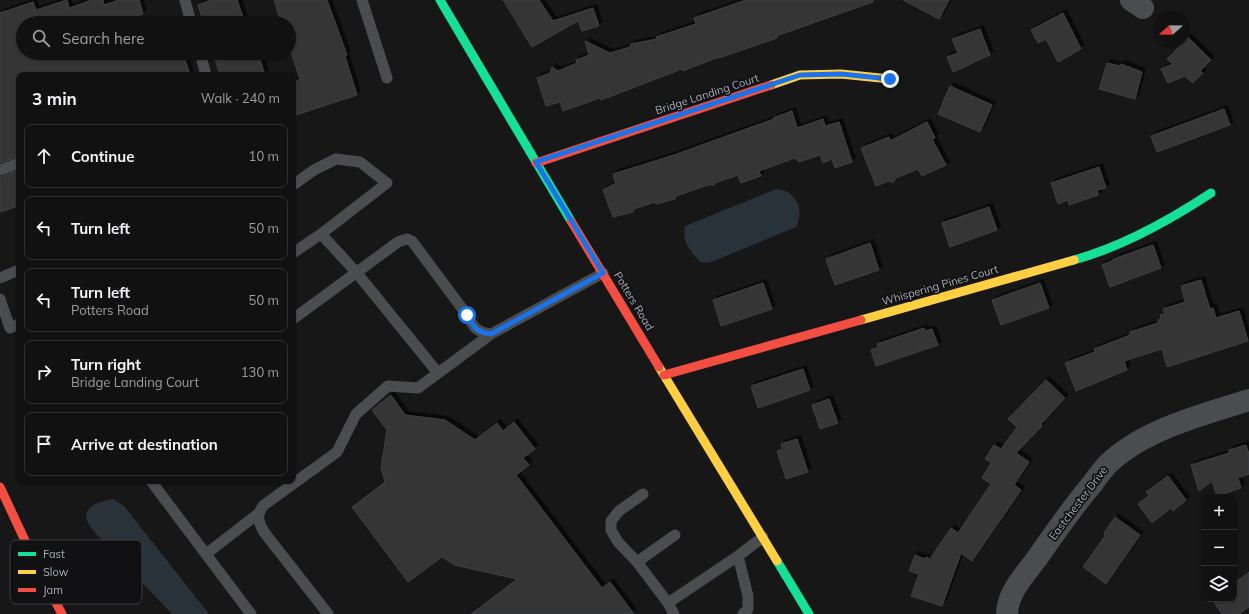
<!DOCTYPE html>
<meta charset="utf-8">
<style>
body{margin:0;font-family:Mulish,sans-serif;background:#1e1f1f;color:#f1f3f6}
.controls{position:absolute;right:12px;bottom:12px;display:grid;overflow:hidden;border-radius:8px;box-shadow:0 1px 3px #0004}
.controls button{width:36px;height:36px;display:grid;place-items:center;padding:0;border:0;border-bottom:1px solid #303131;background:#111;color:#f1f3f6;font:20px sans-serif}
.compass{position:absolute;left:1153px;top:12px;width:36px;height:36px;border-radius:50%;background:#111;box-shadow:0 1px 3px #0004;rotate:250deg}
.stop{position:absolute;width:12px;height:12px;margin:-9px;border:3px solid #1a73e8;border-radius:50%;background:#fff}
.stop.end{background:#1a73e8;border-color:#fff;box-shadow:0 1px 4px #0008}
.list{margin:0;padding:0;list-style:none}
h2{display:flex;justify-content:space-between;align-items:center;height:52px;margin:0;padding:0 16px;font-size:17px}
h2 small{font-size:13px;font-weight:400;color:#9c9d9f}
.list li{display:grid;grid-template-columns:26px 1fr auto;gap:12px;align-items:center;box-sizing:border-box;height:64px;margin:0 8px 8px;padding:0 8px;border:1px solid #303131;border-radius:8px}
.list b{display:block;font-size:15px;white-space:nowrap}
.list p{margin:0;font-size:13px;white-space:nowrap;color:#9c9d9f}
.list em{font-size:13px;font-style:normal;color:#9c9d9f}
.icon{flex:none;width:22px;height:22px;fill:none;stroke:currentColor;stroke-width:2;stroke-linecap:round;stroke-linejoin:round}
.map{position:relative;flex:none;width:1249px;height:614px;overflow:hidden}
.search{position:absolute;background:#111;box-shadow:0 1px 3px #0004;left:16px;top:16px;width:280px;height:44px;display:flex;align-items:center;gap:10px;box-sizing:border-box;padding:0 14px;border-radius:22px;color:#9c9d9f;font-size:15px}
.panel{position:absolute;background:#111;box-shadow:0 1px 3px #0004;left:16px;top:72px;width:280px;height:412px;border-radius:8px}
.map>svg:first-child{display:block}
.water{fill:#2a3239}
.building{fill:#353536;stroke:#3f4043;filter:url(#shadow)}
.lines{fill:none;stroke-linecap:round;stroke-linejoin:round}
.lane{stroke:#4b4c50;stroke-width:11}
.street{stroke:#4b4c50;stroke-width:22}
.fast{stroke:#16e098;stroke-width:9}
.slow{stroke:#ffcf43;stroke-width:9}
.jam{stroke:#f24e42;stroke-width:9}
.route{stroke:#1a73e8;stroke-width:5}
.labels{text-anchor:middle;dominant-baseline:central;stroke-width:3.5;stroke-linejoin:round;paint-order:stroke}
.street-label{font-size:11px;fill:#a8adb8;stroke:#111113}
.key{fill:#111113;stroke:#3e4045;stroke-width:1}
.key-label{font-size:11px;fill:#a8adb8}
</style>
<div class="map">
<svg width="1249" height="614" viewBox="0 0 1249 614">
<defs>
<filter id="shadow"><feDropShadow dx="3.5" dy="-3.5" stdDeviation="0" flood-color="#0009"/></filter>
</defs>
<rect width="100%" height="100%" fill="#171717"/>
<path class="water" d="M776,189C796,190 805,210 796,227L709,263L700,262C690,251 682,242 685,226Z
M113,499L124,506L209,614H172L98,536C95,532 90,528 88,523C80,506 101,501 113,499Z"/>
<path class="building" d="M67,0L69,8L92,0H103L104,5L119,0H139L143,14L116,23H23V53H183L190,75H19V156L0,163V13L33,2L36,10Z
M211,0H237L244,20L234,23H204L198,5Z
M274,0H327L347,55L345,56L357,95L293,116V82L300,79L289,46V23H281Z
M503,0H539L553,21L593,8L599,26L582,31L578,21L532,47Z
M746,0H873V2L776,36L777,38L719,58V57L683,71L682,69L601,100L600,98L563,111L560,102L546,106L537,78L550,73L552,67L558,71L577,63L576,60L589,55L585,41L610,53L630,47L631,44L657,39L656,37L696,24L694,18Z
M903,0H949L939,19Z
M1063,13L1081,49L1058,62L1046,39L1038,43L1031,30Z
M980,29L990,55L953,72L947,57L958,53L952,39Z
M1188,37L1211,60L1200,71L1203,73L1193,83L1185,76L1168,83L1161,69L1173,64L1167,59Z
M213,53H258L265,75H220Z
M1107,63L1120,66L1121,64L1142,72L1135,99L1099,89Z
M950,86L992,105L980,132L938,114Z
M1224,109L1230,125L1157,152L1151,136Z
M792,111L797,128L823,119L825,126L839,122L852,162L835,168L832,159L823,163L820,155L799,162L795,158L759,171L761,176L741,183L738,175L715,183L714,185H708L676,196L675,199L656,204L655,202L634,209L633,212L613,217L603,190L616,183L613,174L671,156L774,119L773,118Z
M927,122L935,138L932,139L946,165L922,176L918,169L896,178L893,183L889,181L876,186L861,148L889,137L890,141Z
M1099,167L1106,188L1097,190L1098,195L1069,205L1068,200L1058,204L1051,183Z
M19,170V206L0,212V177Z
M989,207L997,230L950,247L942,223Z
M870,243L879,270L835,285L826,259Z
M1153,245L1161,268L1110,287L1102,265L1112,261V260L1119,257Z
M1201,280L1210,309L1213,308L1216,318L1239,311L1248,341L1167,367L1162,349L1124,361L1127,370L1076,391L1065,363L1095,352L1094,349L1130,335V332L1158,323V320L1161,319L1160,315L1165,314L1163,309L1185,302L1181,286Z
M763,283L772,309L721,326L713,300Z
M1040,283L1049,308L1001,325L992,300Z
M924,328L925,331L932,329L938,345L876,366L871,350L878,347L877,344Z
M803,369L810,390L758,408L751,386Z
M1046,380L1065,398L1041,424L1042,426L1016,453L1029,462L1014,485L1021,490L972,561L961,553L942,606L911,596L919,574L909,571L915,555L925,559L926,557L930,559L951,528L958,533L991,484L982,478L991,463L985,459L994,445L1001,449L1017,427L1008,419Z
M391,395L405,415L445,420L475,440L497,423L503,431L514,422L535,449L523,458L529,465L516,475L602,588L610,582L634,614H471L517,579L454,565L442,557L408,582L352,507L385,482L381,468L387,430L372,410Z
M829,399L838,423L820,429L812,405Z
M797,439L808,472L786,479L777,451L782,449L781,444Z
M1246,445L1249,454V474L1238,478L1241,488L1217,496L1212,481L1199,491L1191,465L1229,453V450Z
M1168,476L1186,500L1173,511L1171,508L1152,523L1138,504L1149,495L1146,492Z
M1115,517L1140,535L1106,584L1083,567L1105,536L1104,533Z
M1249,572V607L1239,614H1222L1212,599H1234V583Z"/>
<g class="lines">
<path class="lane" d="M185,0L191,23
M362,0L387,78
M200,53L206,75
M0,170L19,163
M293,185L314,170L336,159L360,162L387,183L321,234L356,272L438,373
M293,253L321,234
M0,278L19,270
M0,299L10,328L19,324
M293,319L398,242L407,239L412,241L467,315C474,328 476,332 491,334
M151,481L251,614
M643,494L619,511L611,521V530L618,542L637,562L668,603
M206,554L259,513
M738,556L748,596V609L743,614
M637,562L675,535
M328,614L264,532C258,522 256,514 264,505L337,452L356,414L388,386L418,388L491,334L603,273
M674,614L668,603L738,556L763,537"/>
<path class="street" d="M1131,0L1143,8
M1007,614C1007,591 1028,572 1040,554C1057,530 1074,505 1093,483C1098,476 1103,469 1108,464C1144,429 1203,415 1249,400"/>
<path class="fast" d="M440,0L571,221
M1074,260C1121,247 1170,220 1211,193
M777,561L809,614"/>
<path class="slow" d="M771,85L800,75L841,74L890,79
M861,320L1074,260
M659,367L777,561"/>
<path class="jam" d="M536,163L771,85
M571,221L659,367
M664,375L861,320
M0,487L42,577L62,614"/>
</g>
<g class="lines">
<path class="route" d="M467,315C474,328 476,332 491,334L603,273L536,162L800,75L841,74L890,79"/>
</g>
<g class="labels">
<g class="street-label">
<text transform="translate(707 94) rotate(-18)">Bridge Landing Court</text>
<text transform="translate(940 285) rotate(-16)">Whispering Pines Court</text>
<text transform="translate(634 301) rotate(59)">Potters Road</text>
<text transform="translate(1078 503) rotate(-53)">Eastchester Drive</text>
</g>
</g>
<rect x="10" y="540" width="132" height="64" rx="6" class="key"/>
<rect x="18" y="552" width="18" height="4" fill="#16e098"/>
<rect x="18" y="570" width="18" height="4" fill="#ffcf43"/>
<rect x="18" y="588" width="18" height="4" fill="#f24e42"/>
<g class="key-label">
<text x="43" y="558">Fast</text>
<text x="43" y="576">Slow</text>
<text x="43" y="594">Jam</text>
</g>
</svg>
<div class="controls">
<button>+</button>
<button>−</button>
<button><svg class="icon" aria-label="layers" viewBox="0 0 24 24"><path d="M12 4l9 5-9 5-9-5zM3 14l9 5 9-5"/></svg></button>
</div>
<svg class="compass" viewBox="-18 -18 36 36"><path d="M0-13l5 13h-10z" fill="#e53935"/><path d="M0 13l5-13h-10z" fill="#9c9d9f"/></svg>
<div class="stop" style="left:467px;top:315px"></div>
<div class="stop end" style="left:890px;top:79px"></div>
<div class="search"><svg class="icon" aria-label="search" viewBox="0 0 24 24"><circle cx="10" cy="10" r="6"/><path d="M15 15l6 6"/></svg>Search here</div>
<section class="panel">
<h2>3 min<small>Walk · 240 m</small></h2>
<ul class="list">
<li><svg class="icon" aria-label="ahead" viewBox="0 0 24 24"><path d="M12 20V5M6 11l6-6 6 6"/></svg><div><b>Continue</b></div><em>10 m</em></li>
<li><svg class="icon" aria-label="left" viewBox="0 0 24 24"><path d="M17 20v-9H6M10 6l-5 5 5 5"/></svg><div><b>Turn left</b></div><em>50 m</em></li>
<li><svg class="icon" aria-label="left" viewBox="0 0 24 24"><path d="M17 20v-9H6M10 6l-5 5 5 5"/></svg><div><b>Turn left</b><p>Potters Road</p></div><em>50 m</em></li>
<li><svg class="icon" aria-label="right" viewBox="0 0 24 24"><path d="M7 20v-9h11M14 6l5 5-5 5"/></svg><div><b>Turn right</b><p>Bridge Landing Court</p></div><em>130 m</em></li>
<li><svg class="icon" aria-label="arrive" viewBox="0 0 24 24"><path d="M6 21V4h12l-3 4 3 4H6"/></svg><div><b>Arrive at destination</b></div></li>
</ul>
</section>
</div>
